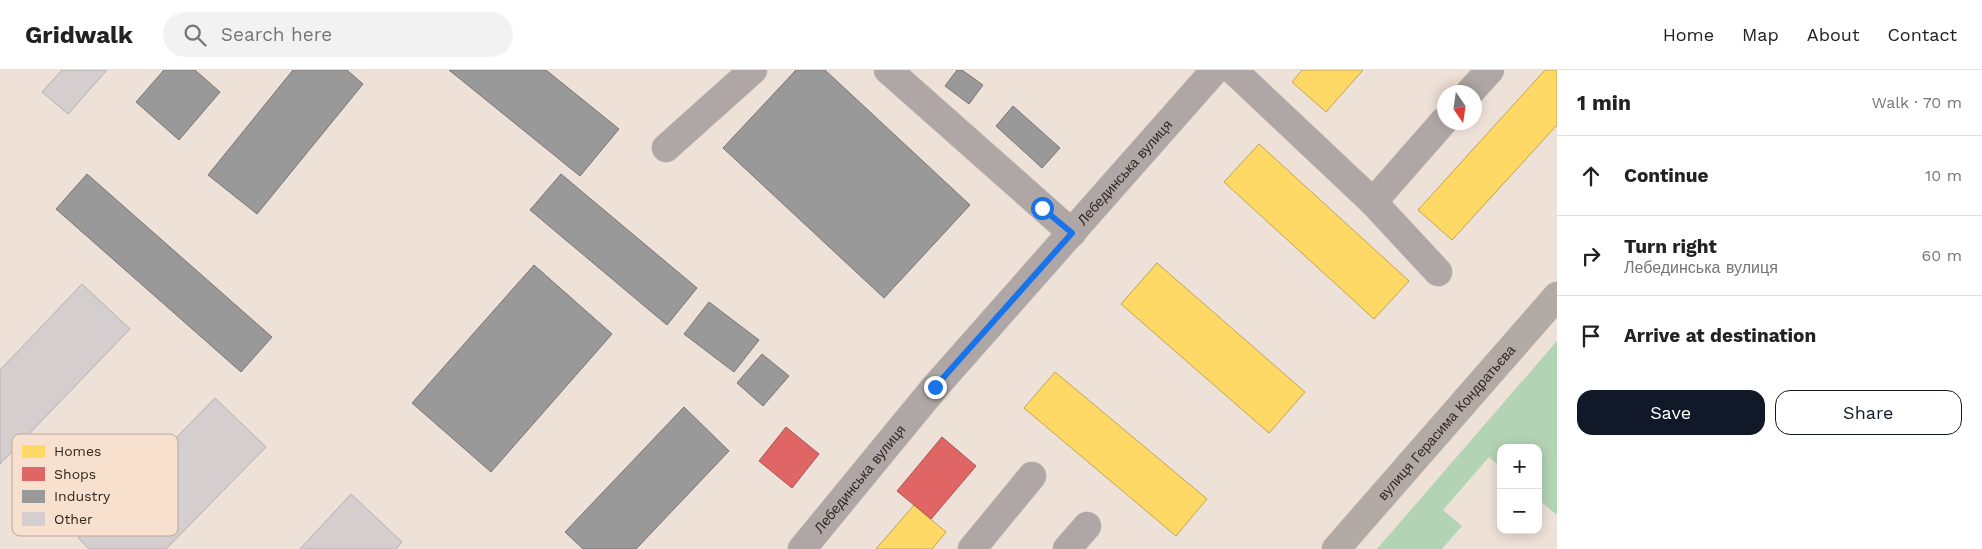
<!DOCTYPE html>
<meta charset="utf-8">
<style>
body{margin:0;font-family:"Work Sans",sans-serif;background:#f2f2f2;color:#222}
.controls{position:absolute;right:15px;bottom:15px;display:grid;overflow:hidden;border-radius:10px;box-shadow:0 2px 12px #0003}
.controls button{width:45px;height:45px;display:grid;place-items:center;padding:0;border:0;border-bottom:1px solid #e0e0e0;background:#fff;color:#222;font:25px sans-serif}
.compass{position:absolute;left:1437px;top:15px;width:45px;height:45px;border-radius:50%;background:#fff;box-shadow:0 2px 12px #0003;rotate:167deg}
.stop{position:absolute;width:15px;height:15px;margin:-11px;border:4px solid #1a73e8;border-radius:50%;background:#fff}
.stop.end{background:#1a73e8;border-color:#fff;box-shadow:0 1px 5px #0008}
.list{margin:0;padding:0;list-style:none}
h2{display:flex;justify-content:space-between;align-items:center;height:65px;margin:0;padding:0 20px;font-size:21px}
h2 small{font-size:16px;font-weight:400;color:#767676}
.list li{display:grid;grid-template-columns:32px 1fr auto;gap:15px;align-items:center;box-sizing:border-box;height:80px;padding:0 20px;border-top:1px solid #e0e0e0}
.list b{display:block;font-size:19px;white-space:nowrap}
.list p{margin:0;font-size:16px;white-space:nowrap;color:#767676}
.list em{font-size:16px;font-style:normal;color:#767676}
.actions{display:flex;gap:10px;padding:15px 20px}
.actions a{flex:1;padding:11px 0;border:1px solid #111827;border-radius:15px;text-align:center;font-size:18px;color:#111827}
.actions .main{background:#111827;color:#fff}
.icon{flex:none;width:28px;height:28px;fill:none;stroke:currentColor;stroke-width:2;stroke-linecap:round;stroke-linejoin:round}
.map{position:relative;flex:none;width:1557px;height:479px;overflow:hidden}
header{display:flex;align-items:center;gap:30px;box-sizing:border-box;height:70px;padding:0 25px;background:#fff;border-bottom:1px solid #e0e0e0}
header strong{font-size:24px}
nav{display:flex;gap:28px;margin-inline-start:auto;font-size:18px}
.search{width:350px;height:45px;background:#f2f2f2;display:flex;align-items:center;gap:12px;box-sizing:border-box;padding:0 18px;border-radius:28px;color:#767676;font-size:19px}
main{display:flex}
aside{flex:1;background:#fff}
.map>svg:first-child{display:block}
.green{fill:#b3d4b4}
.homes{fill:#ffd966;stroke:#c0a351}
.shops{fill:#e06666;stroke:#ab5351}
.industry{fill:#999;stroke:#797674}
.building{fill:#d5cece;stroke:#b6afaf}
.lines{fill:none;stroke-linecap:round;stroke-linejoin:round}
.minor-casing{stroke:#cac0b8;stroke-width:29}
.major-casing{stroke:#cac0b8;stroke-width:29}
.minor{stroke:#aea7a5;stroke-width:28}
.major{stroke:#b2aaa5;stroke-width:28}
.route{stroke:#1a73e8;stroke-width:6}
.labels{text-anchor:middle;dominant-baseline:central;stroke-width:5;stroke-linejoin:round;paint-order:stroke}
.street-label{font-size:14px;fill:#2e261f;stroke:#f7e0ce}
.key{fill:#f7e0ce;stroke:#bba89a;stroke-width:1}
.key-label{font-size:14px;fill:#2e261f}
</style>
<header>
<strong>Gridwalk</strong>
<div class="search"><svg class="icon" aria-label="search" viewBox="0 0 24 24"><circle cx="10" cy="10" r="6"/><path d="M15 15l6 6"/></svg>Search here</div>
<nav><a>Home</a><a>Map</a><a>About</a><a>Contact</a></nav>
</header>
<main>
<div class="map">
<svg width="1557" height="479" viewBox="0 0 1557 479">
<rect width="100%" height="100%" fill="#eee1d7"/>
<path class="green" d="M1557,271V445L1538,429V378H1501V397L1489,387L1443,440L1462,456L1442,479H1377Z"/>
<path class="homes" d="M1302,0H1363L1326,42L1292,12Z
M1545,0H1557V55L1452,170L1418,140Z
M1259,74L1409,211L1374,249L1224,112Z
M1157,193L1305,322L1269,363L1121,234Z
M1055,302L1207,429L1176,466L1024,338Z
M914,435L946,462L932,479H876Z"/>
<path class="shops" d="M786,357L819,384L792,418L759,391Z
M942,367L976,396L931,449L897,421Z"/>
<path class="industry" d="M164,0H195L220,22L179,70L136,32Z
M293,0H347L363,14L257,144L208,105Z
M449,0H546L619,59L580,106Z
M796,0H825L970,135L884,228L723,78Z
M957,0H962L983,15L969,34L945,16Z
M1013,36L1060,78L1042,98L996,56Z
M87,104L272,267L241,302L56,139Z
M561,104L697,218L667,255L530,140Z
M534,195L612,264L491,402L412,333Z
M709,232L759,270L734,302L684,264Z
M762,284L789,306L763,336L737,313Z
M684,337L729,381L636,479H583L565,462Z"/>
<path class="building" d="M62,0H107L68,44L42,22Z
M82,214L130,259L0,394V300Z
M215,328L266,377L166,479H89L78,468Z
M351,424L402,472L396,479H300Z"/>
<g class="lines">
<defs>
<g id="minor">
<path d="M888,0L1072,163"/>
<path d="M1233,0L1373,132L1444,51"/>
<path d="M1470,22L1490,0"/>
<path d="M666,78L753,0"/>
<path d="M1373,132L1438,202"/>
<path id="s1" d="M802,479L935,317L1215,0"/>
<path d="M972,479L1032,406"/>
<path d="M1067,479L1087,456"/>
</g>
<g id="major">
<path id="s2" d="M1336,479L1557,226"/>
</g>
</defs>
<use href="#minor" class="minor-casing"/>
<use href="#major" class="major-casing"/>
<use href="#minor" class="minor"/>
<use href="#major" class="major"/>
</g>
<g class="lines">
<path class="route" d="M935,317L1072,163L1042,138"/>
</g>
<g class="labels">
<g class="street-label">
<text stroke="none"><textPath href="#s1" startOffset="496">Лебединська вулиця</textPath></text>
<text stroke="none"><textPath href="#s2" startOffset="168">вулиця Герасима Кондратьєва</textPath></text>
<text stroke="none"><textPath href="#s1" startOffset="91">Лебединська вулиця</textPath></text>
</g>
</g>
<rect x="12" y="364" width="166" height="102" rx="8" class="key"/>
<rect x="22" y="375" width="23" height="13" fill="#ffd966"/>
<rect x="22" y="397" width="23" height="14" fill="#e06666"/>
<rect x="22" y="420" width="23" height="13" fill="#999"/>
<rect x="22" y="442" width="23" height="14" fill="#d5cece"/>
<g class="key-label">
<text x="54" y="386">Homes</text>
<text x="54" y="409">Shops</text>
<text x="54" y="431">Industry</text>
<text x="54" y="454">Other</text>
</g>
</svg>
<div class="controls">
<button>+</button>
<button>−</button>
</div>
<svg class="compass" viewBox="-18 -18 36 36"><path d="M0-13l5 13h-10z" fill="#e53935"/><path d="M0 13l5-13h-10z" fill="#767676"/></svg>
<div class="stop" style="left:1042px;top:138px"></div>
<div class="stop end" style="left:935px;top:317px"></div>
</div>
<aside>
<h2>1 min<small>Walk · 70 m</small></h2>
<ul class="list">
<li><svg class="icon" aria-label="ahead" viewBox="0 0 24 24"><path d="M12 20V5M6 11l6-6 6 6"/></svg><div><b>Continue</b></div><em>10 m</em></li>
<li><svg class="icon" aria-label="right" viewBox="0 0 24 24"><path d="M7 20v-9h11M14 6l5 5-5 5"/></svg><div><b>Turn right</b><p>Лебединська вулиця</p></div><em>60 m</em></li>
<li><svg class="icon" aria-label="arrive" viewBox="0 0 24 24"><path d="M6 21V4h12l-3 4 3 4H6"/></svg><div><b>Arrive at destination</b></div></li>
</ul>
<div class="actions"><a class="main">Save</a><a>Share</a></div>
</aside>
</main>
